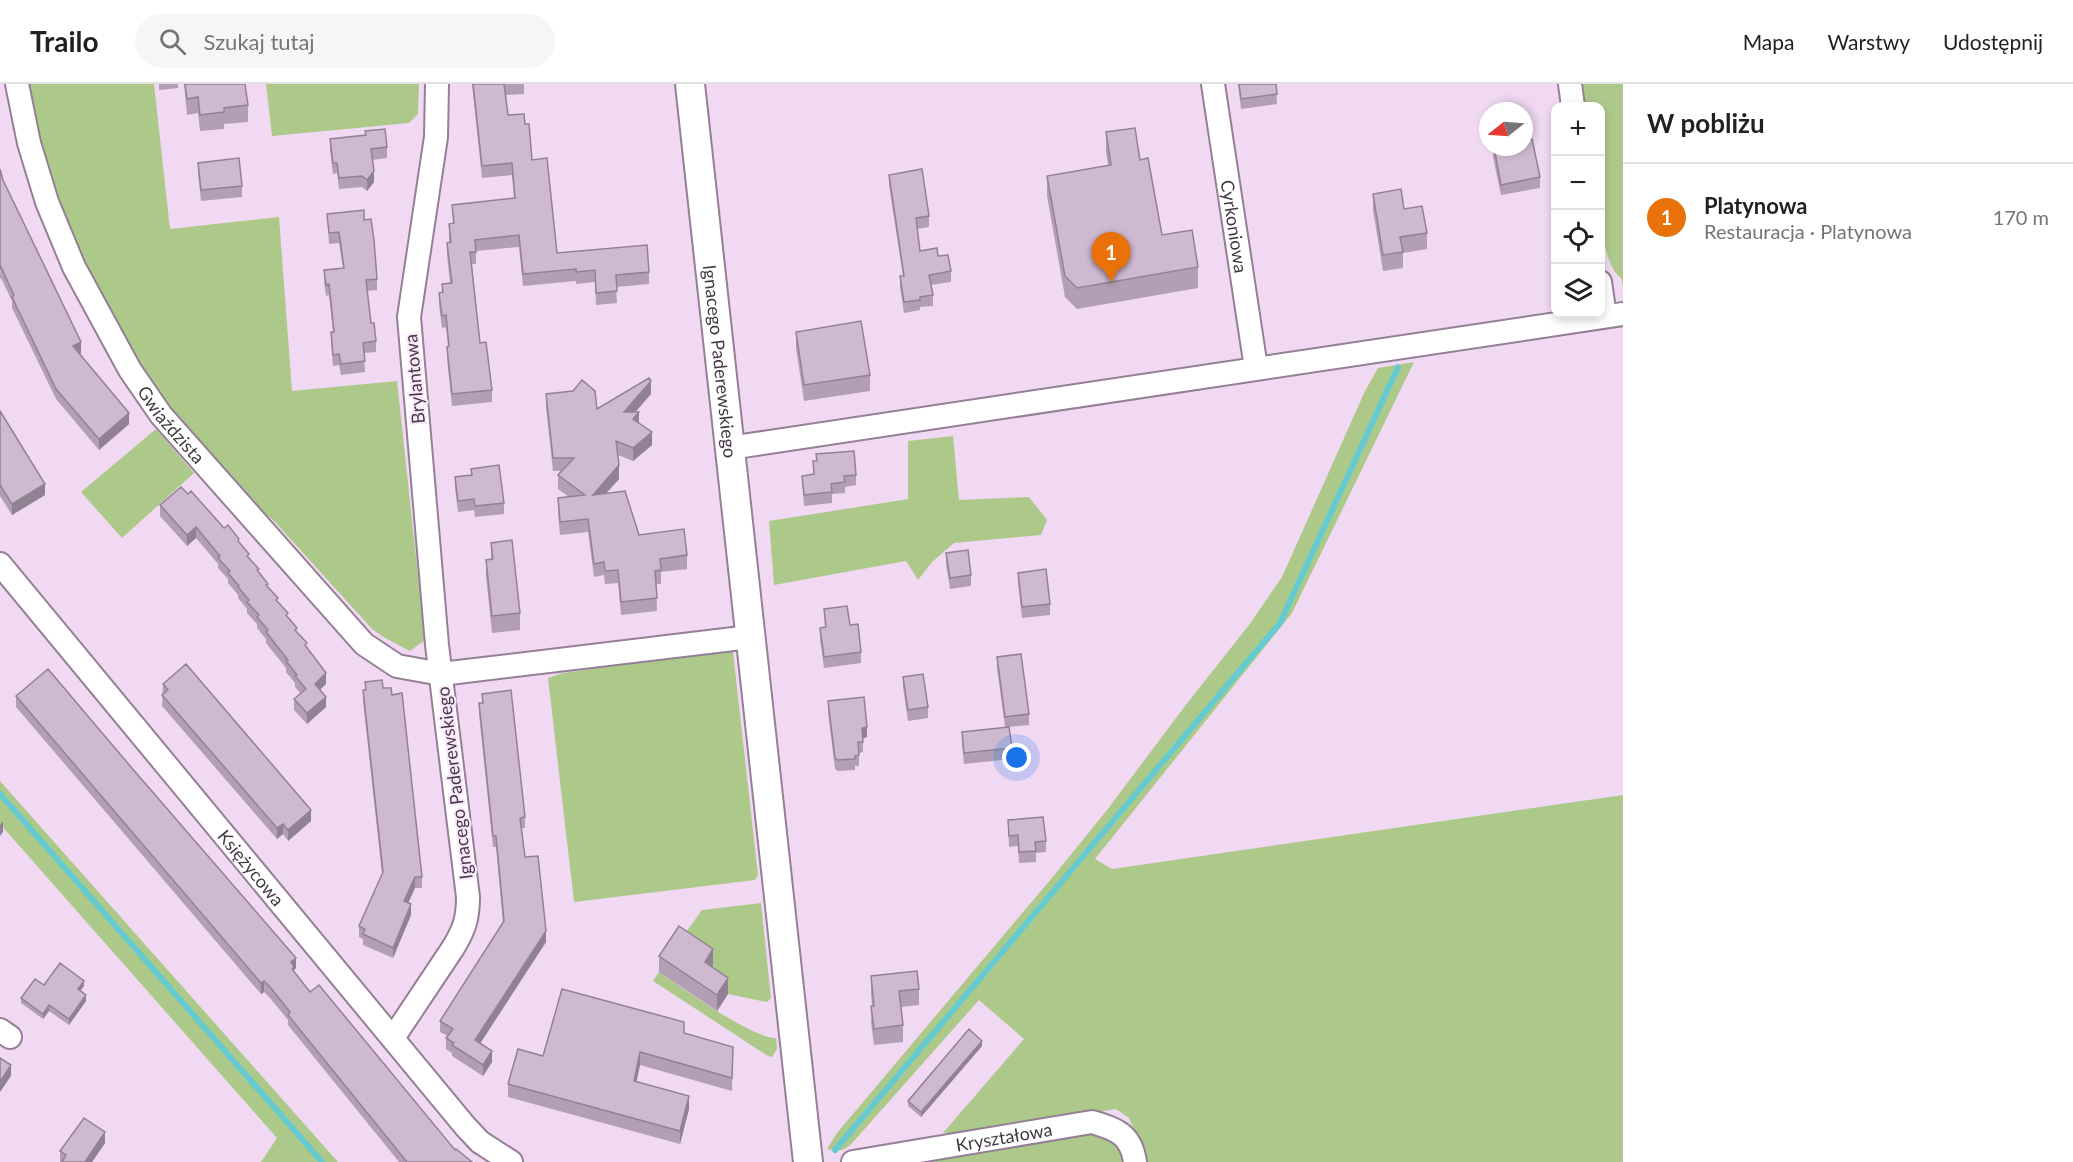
<!DOCTYPE html>
<html lang="pl">
<meta charset="utf-8">
<style>
body{margin:0;font-family:Lato,sans-serif;background:#f6f6f6;color:#202124}
.controls{position:absolute;right:18px;top:18px;display:grid;overflow:hidden;border-radius:12px;box-shadow:0 3px 9px #0003}
.controls button{width:54px;height:54px;display:grid;place-items:center;padding:0;border:0;border-bottom:2px solid #e0e0e0;background:#fff;color:#202124;font:30px sans-serif}
.compass{position:absolute;left:1479px;top:18px;width:54px;height:54px;border-radius:50%;background:#fff;box-shadow:0 3px 9px #0003;rotate:253deg}
.you{position:absolute;left:1017px;top:674px;width:21px;height:21px;margin:-15px;border:4px solid #fff;border-radius:50%;background:#1a73e8;box-shadow:0 0 0 9px #1a73e833}
.badge{display:grid;place-items:center;width:39px;height:39px;border-radius:50%;background:#286753;color:#fff;font-size:20px;font-weight:700}
.pin{position:absolute;translate:-50% -50px;filter:drop-shadow(0 2px 3px #0008)}
.pin::after{content:'';position:absolute;top:32px;width:21px;height:18px;background:inherit;clip-path:polygon(0 0,100% 0,50% 100%)}
.list{margin:0;padding:0;list-style:none}
h2{display:flex;justify-content:space-between;align-items:center;height:78px;margin:0;padding:0 24px;font-size:26px}
h2 small{font-size:20px;font-weight:400;color:#757577}
.list li{display:grid;grid-template-columns:39px 1fr auto;gap:18px;align-items:center;box-sizing:border-box;height:108px;padding:0 24px;border-top:2px solid #e0e0e0}
.list b{display:block;font-size:22px;white-space:nowrap}
.list p{margin:0;font-size:20px;white-space:nowrap;color:#757577}
.list em{font-size:20px;font-style:normal;color:#757577}
.icon{flex:none;width:33px;height:33px;fill:none;stroke:currentColor;stroke-width:2;stroke-linecap:round;stroke-linejoin:round}
.map{position:relative;flex:none;width:1623px;height:1078px;overflow:hidden}
header{display:flex;align-items:center;gap:36px;box-sizing:border-box;height:84px;padding:0 30px;background:#fff;border-bottom:2px solid #e0e0e0}
header strong{font-size:28px}
nav{display:flex;gap:33px;margin-inline-start:auto;font-size:21px}
.search{width:420px;height:54px;background:#f6f6f6;display:flex;align-items:center;gap:15px;box-sizing:border-box;padding:0 21px;border-radius:33px;color:#757577;font-size:22px}
main{display:flex}
aside{flex:1;background:#fff}
.map>svg:first-child{display:block}
.green{fill:#adc98a}
.lines{fill:none;stroke-linecap:round;stroke-linejoin:round}
.stream{stroke:#66cbd0;stroke-width:6}
.minor-casing{stroke:#957f97;stroke-width:26}
.tertiary-casing{stroke:#957f97;stroke-width:32}
.minor{stroke:#fff;stroke-width:22}
.tertiary{stroke:#fff;stroke-width:28}
.wall{fill:#b29fb5}
.shaded-wall{fill:#918293}
.building{fill:#cfb9d2;stroke:#918293;stroke-width:1.5}
.labels{text-anchor:middle;dominant-baseline:central;stroke-width:4.5;stroke-linejoin:round;paint-order:stroke}
.street-label{font-size:18px;fill:#433944;stroke:#fbe8fd}
</style>
<header>
<strong>Trailo</strong>
<div class="search"><svg class="icon" aria-label="search" viewBox="0 0 24 24"><circle cx="10" cy="10" r="6"/><path d="M15 15l6 6"/></svg>Szukaj tutaj</div>
<nav><a>Mapa</a><a>Warstwy</a><a>Udostępnij</a></nav>
</header>
<main>
<div class="map">
<svg width="1623" height="1078" viewBox="0 0 1623 1078">
<rect width="100%" height="100%" fill="#f1d9f3"/>
<path class="green" d="M25,0H154L170,145L279,133L292,307L397,297L425,556L410,567L385,554L372,545L274,437L235,404L158,312L101,219L63,135L37,63Z
M266,0H419L418,30L409,39L272,52Z
M1579,0H1623V203L1621,194C1592,174 1601,58 1600,22H1583Z
M1414,278L1292,529L1095,775L1112,785L1623,711V1078H1143L1138,1055L1129,1034L1116,1025L972,1050L943,1049L1024,955L979,916L854,1057C845,1067 840,1068 827,1065L837,1049L1056,789L1107,726L1185,622L1249,541L1282,493L1365,307L1378,284Z
M156,345L194,389L122,454L81,408Z
M953,352L959,416L1029,413L1047,436L1041,451L954,459L932,478L918,496L906,477L774,501L769,437L908,415V357Z
M724,566L733,568L758,791L755,796L574,818L548,594L563,589Z
M0,697L338,1078H261L277,1054L0,740Z
M761,819L771,914L767,918L728,910L705,895L713,882L679,858L702,826Z
M659,888C681,903 753,955 776,954L777,965L772,973L768,972L653,897Z
M1096,1047L1124,1064L1126,1078H923Z"/>
<g class="lines">
<path class="stream" d="M0,710L322,1078
M835,1066L1280,539L1398,283"/>
<defs>
<g id="minor">
<path id="s1" d="M17,0L29,59L47,118L74,183L130,286L161,331L364,560L397,582L441,590L750,553"/>
<path id="s2" d="M1213,0L1256,284"/>
<path d="M1570,0L1573,22"/>
<path d="M1600,198L1605,232"/>
<path d="M729,364L1623,230"/>
<path id="s3" d="M0,480L465,1042L480,1058L511,1078"/>
<path d="M0,946L10,953"/>
<path d="M393,954L453,864C464,846 468,835 468,813L437,561L409,233L436,53L437,0"/>
<path id="s4" d="M853,1078L1092,1038C1116,1045 1131,1050 1135,1078"/>
</g>
<g id="tertiary">
<path id="s5" d="M690,0L808,1078"/>
</g>
</defs>
<use href="#minor" class="minor-casing"/>
<use href="#tertiary" class="tertiary-casing"/>
<use href="#minor" class="minor"/>
<use href="#tertiary" class="tertiary"/>
</g>
<path class="wall" d="M159,0H178V4L159,6Z
M184,0H245L248,21V38L224,40V45L200,47L198,29L187,31Z
M472,0H524V10L506,11L508,31L525,40L532,76L557,169L649,188V200L616,203L617,219L596,221L595,198L576,200V197L523,202L519,163L476,167V180H472L480,259L492,306V318L452,322L447,275V263H448L446,243L442,244L439,221V209L442,208V200L450,199L447,171V159L449,158V140L453,139L452,121L514,114L512,91L482,94Z
M1238,0H1276L1277,20L1241,25Z
M365,47L387,63V74L372,76L374,98L367,107L362,103L339,105L337,89L333,90L330,66V55L365,52Z
M1106,48L1140,76L1162,151L1198,183V204L1077,225L1065,213L1047,112V92L1108,81L1106,68Z
M1493,63L1540,93V104L1501,111L1493,73Z
M198,79L242,102V113L201,117L198,89Z
M889,91L929,132V143L917,145L920,167L938,172L951,187V198L931,201L933,211V222L920,223V226L904,229L900,203V192H903L889,101Z
M3,96L81,269L80,270L129,340L99,366L56,315L12,224V217L1,194L0,195Z
M1373,110L1404,125L1427,149V165L1403,169V184L1383,187L1373,126Z
M327,130L364,136L377,195V206L367,207L371,239L376,257V268L364,269L365,288L341,291L339,281L333,282L331,259V248H333L329,211L326,212L324,197V186L343,184L339,159L329,160Z
M796,248L870,291V307L804,317L796,264Z
M546,310L597,325L651,310L635,328L639,339L652,361L633,377L618,371L619,395L606,409L639,451L687,471V485L661,488V500H656L657,527L621,531L618,499L605,500L604,491L594,493L588,448L560,451L558,427V414L569,413L558,405V391L562,387H553L546,323Z
M0,327L45,411L12,431L0,412Z
M816,370L856,391V401L845,403V409L832,410V419L804,422L802,392L814,391L813,377H816Z
M471,385L504,419V430L475,433L474,426L458,428L455,404V393L471,391Z
M188,410L239,459L307,563L326,600L320,606L326,623L307,640L294,626V615L300,609L295,603V599L286,588V584L266,559V555L257,544V540L247,529V525L238,514V511L228,499V495L218,484V480L196,454L187,462L160,432V421Z
M491,459L520,529V546L492,549L486,492V476L491,475Z
M946,469L971,491V502L950,505L946,480Z
M1018,489L1050,520V531L1022,534L1018,499Z
M824,525L850,541L861,568V579L824,584L820,555V544H825Z
M997,573L1029,630V641L1009,643L1012,664V675L964,680L962,659V648L1005,643L997,584Z
M903,593L928,623V634L908,637L903,603Z
M365,598L383,604L422,793V804H415L408,819L411,831L393,874L363,861V855L359,853V842L382,790L363,617V606H365Z
M163,600L311,737L288,757L283,750L277,755L162,622Z
M482,610L525,733V744H522L525,773L546,858L480,960L492,978L483,992L452,972V969L446,965V954L448,952L440,948V937L503,839L496,763H493L479,630V619H482Z
M16,612L296,884L294,886V888L310,908L455,1066L472,1078H399L288,941V936L270,914L264,908L261,910L16,623Z
M828,617L867,653L863,654V668L859,669V682H855V686L838,687L835,685L828,628Z
M1008,736L1046,757V768L1036,769V778L1019,779L1018,762L1009,763Z
M659,872L713,881L712,883L728,910L717,927L659,888Z
M871,892L919,905V921L901,923L903,941V958L874,961L871,938L872,922L871,908Z
M44,901L84,902L80,907L86,917L69,941L49,927L43,935L21,919V914Z
M684,949L733,963L732,1007L640,981L636,998L689,1025L680,1060L508,1013V1000L543,972Z
M982,962L921,1033L908,1022V1017Z
M105,1059L92,1078H60V1067Z"/>
<path class="shaded-wall" d="M374,87V98L367,107V96Z
M81,258V269L73,273V262Z
M651,297V310L624,341V328Z
M639,328V341L633,335Z
M129,329V340L99,366V355Z
M652,348V361L633,377V364Z
M619,381V395L593,424V411Z
M45,400V411L12,431V420Z
M196,443V454L187,462V451Z
M326,589V600L315,610V600Z
M326,613V623L307,640V629Z
M867,643V653L862,655V644Z
M311,726V737L288,757V746Z
M3,737V748L0,752V741Z
M283,740V750L277,755V744Z
M415,793V804L404,828V817Z
M411,820V831L393,874V864Z
M546,847V858L475,967V956Z
M713,865V881L705,895V878Z
M296,874V884L294,886V894L291,878Z
M728,894V910L717,927V911Z
M84,897V902L78,910V905Z
M264,897V908L261,910V899Z
M86,911V917L69,941V935Z
M49,921V927L43,935V930Z
M982,957V962L921,1033V1028Z
M492,967V978L483,992V981Z
M640,968V981L634,1010V997Z
M11,981V992L0,1008V998Z
M689,1012V1025L680,1060V1047Z
M105,1048V1059L92,1078H85Z"/>
<path class="building" d="M185,0H245L248,21L224,24V28L200,31L198,13L187,15Z
M473,0H504L508,31L524,30L525,40H529L532,76L547,74L557,169L647,161L649,188L616,191L617,207L596,209L595,186L576,188V185L523,190L519,151L475,156L476,168H470L480,259L486,258L492,306L452,310L447,263L449,262L446,231L442,232L439,209L443,208L442,200L452,199L447,159L451,158L449,140L454,139L452,121L515,114L512,79L482,82Z
M1239,0H1276L1277,10L1241,15Z
M1135,44L1140,76L1148,74L1162,151L1192,146L1198,183L1077,204L1065,192L1047,92L1111,81L1106,48Z
M385,45L387,63L371,65L374,87L367,96L362,92L339,94L337,79H333L330,55L366,51L365,47Z
M1532,55L1540,93L1501,101L1494,63H1524V57Z
M239,74L242,102L201,106L198,79Z
M0,85L3,96L81,258L73,262L129,329L99,355L56,305L12,213L14,211L1,183L0,184Z
M922,85L929,132L916,134L920,167L937,164L938,172L948,171L951,187L929,191L933,211L920,213V216L904,218L900,192H904L889,91Z
M1401,105L1404,125L1422,122L1427,149L1400,153L1403,168L1383,171L1373,110Z
M364,126V136L371,135L374,156L377,195L366,196L371,239H374L376,257L363,259L365,277L341,280L339,270L333,271L331,248H334L329,200L326,201L324,186L344,184L339,148L329,149L327,130Z
M861,237L870,291L804,301L796,248Z
M649,294L651,297L624,328H639L633,335L652,348L633,364L616,357L619,381L593,411L625,407L639,451L684,445L687,471L660,475L661,486L655,487L657,514L621,518L618,486L605,487L604,478L594,480L588,435L560,438L558,414L585,411L558,391L574,374H553L546,310L573,307L582,296L595,307L597,325Z
M0,327L45,400L12,420L0,401Z
M854,367L856,391L844,392L845,398L831,400L832,408L804,411L802,392L814,390L813,377H817L816,370Z
M499,381L504,419L475,422L474,415L458,417L455,393L472,391L471,385Z
M181,403L188,410L191,407L224,444L228,441L239,455L238,457L249,470L247,472L259,485L257,486L268,500L266,501L278,514L276,516L288,529L286,531L297,544L295,546L307,559L305,561L326,589L315,600L326,613L307,629L294,615L306,605L295,592L297,591L286,577L288,576L266,548L268,546L257,533L259,531L247,518L249,516L238,503L239,502L228,489L230,487L218,474L220,472L196,443L187,451L160,421Z
M512,456L520,529L492,532L486,476L493,475L491,459Z
M968,466L971,491L950,494L946,469Z
M1046,485L1050,520L1022,523L1018,489Z
M847,522L850,541L858,540L861,568L824,573L820,544L826,543L824,525Z
M1021,570L1029,630L1005,633L997,573Z
M186,580L311,726L288,746L283,740L277,744L162,611L168,606L163,600Z
M48,585L131,683L296,874L291,878L294,883L292,885L310,908L319,901L455,1066L456,1065L472,1078H407L288,931L290,928L270,903L264,897L261,899L16,612Z
M923,590L928,623L908,626L903,593Z
M382,596L383,604H391L392,611L402,609L422,793H415L404,817L411,820L393,864L363,850L365,845L359,842L383,788L363,606H366L365,598Z
M511,606L525,733L520,734L525,773L538,772L546,847L475,956L492,967L483,981L452,961L454,959L446,954L453,945L440,937L504,837L496,752H493L479,619H483L482,610Z
M864,613L867,643L862,644L863,658H858L859,671L855,672V675L838,676L835,674L828,617Z
M1009,643L1012,664L964,669L962,648Z
M1043,733L1046,757L1035,758L1036,767L1019,768L1018,751L1009,752L1008,736Z
M679,842L713,865L705,878L728,894L717,911L659,872Z
M60,879L84,897L78,905L86,911L69,935L49,921L43,930L21,914L35,895L44,901Z
M917,887L919,905L899,907L903,941L874,945L871,922H874L871,892Z
M562,905L684,938V949L733,963L732,994L640,968L634,997L689,1012L680,1047L508,1000L518,965L543,972Z
M969,945L982,957L921,1028L908,1017Z
M0,974L11,981L0,998Z
M84,1034L105,1048L85,1078H62L66,1071L60,1067Z"/>
<g class="labels">
<g class="street-label">
<text stroke="none"><textPath href="#s2" startOffset="144">Cyrkoniowa</textPath></text>
<text stroke="none"><textPath href="#s5" startOffset="279">Ignacego Paderewskiego</textPath></text>
<text transform="translate(414 295) rotate(-95)">Brylantowa</text>
<text stroke="none"><textPath href="#s1" startOffset="378">Gwiaździsta</textPath></text>
<text transform="translate(454 699) rotate(-97)">Ignacego Paderewskiego</text>
<text stroke="none"><textPath href="#s3" startOffset="394">Księżycowa</textPath></text>
<text stroke="none"><textPath href="#s4" startOffset="153">Kryształowa</textPath></text>
</g>
</g>
</svg>
<div class="controls">
<button>+</button>
<button>−</button>
<button><svg class="icon" aria-label="locate" viewBox="0 0 24 24"><circle cx="12" cy="12" r="6"/><path d="M12 2v4M12 18v4M2 12h4M18 12h4"/></svg></button>
<button><svg class="icon" aria-label="layers" viewBox="0 0 24 24"><path d="M12 4l9 5-9 5-9-5zM3 14l9 5 9-5"/></svg></button>
</div>
<svg class="compass" viewBox="-18 -18 36 36"><path d="M0-13l5 13h-10z" fill="#e53935"/><path d="M0 13l5-13h-10z" fill="#757577"/></svg>
<div class="you"></div>
<div class="pin badge" style="left:1111px;top:198px;background:#e8710a">1</div>
</div>
<aside>
<h2>W pobliżu<small></small></h2>
<ul class="list">
<li><span class="badge" style="background:#e8710a">1</span><div><b>Platynowa</b><p>Restauracja · Platynowa</p></div><em>170 m</em></li>
</ul>
</aside>
</main>
